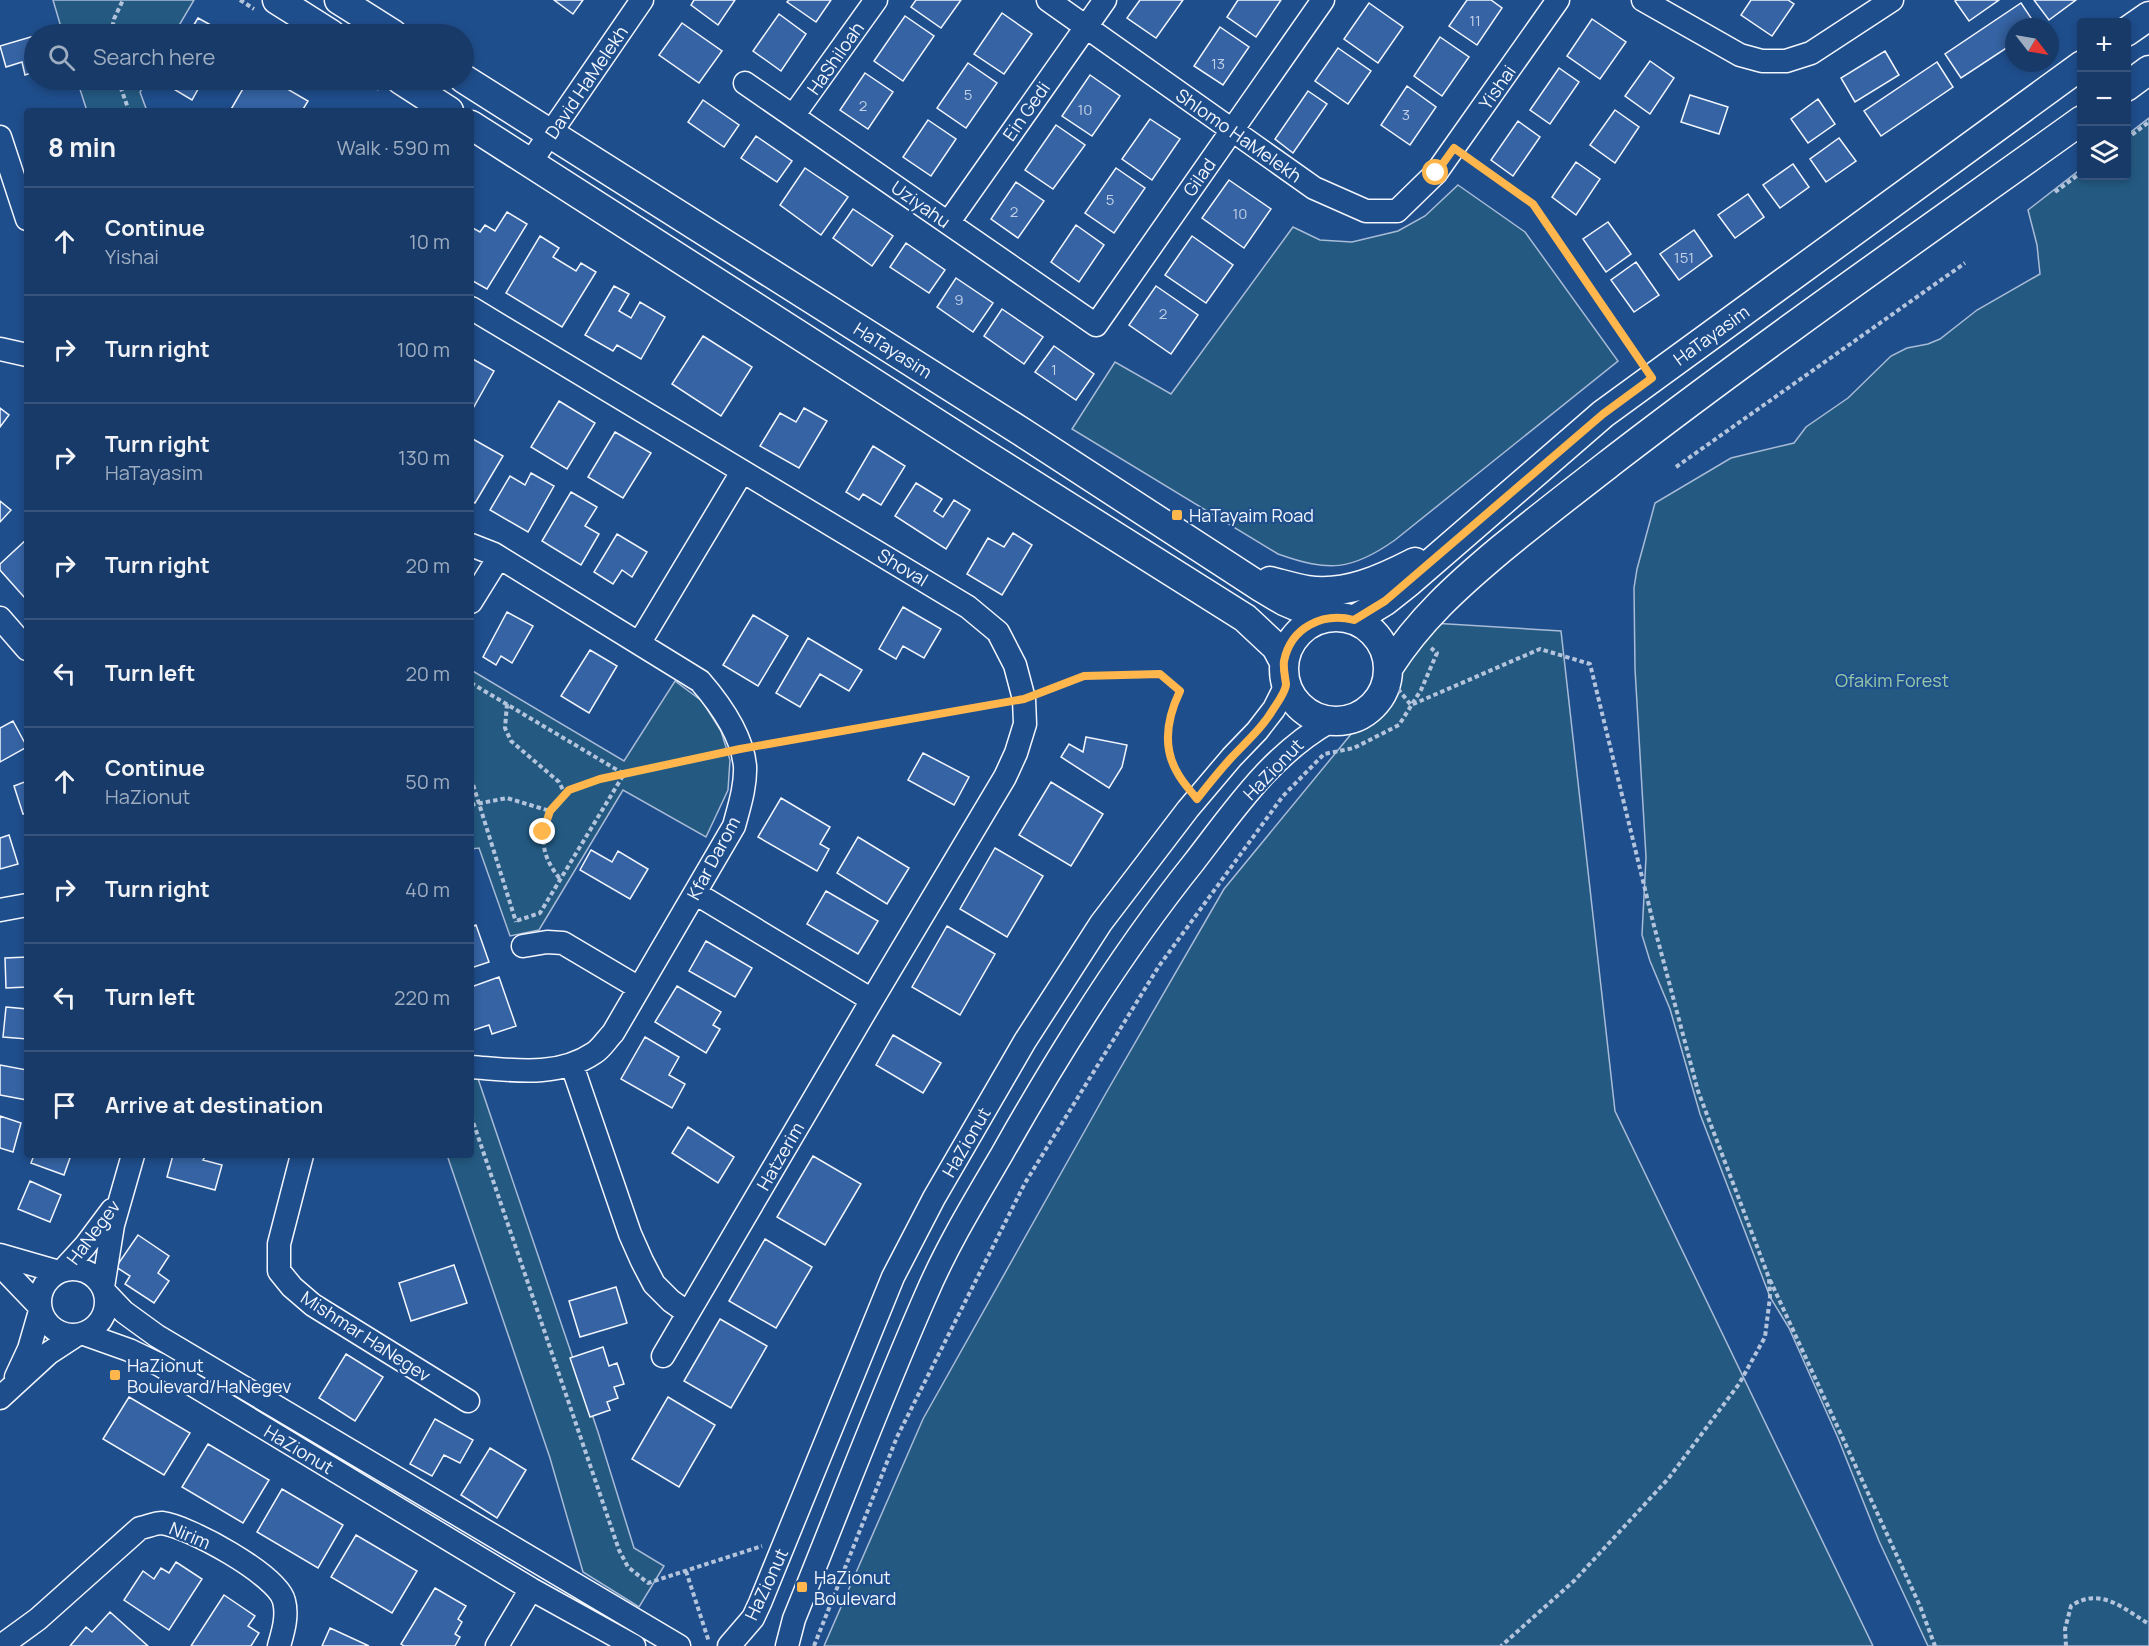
<!DOCTYPE html>
<meta charset="utf-8">
<style>
body{margin:0;font-family:Manrope,sans-serif;background:#20416f;color:#f1f3f6}
.controls{position:absolute;right:18px;top:18px;display:grid;overflow:hidden;border-radius:6px;box-shadow:0 3px 9px #0003}
.controls button{width:54px;height:54px;display:grid;place-items:center;padding:0;border:0;border-bottom:2px solid #36547d;background:#173a69;color:#f1f3f6;font:30px sans-serif}
.compass{position:absolute;left:2005px;top:18px;width:54px;height:54px;border-radius:50%;background:#173a69;box-shadow:0 3px 9px #0003;rotate:121deg}
.stop{position:absolute;width:18px;height:18px;margin:-14px;border:4px solid #ffb74d;border-radius:50%;background:#fff}
.stop.end{background:#ffb74d;border-color:#fff;box-shadow:0 2px 6px #0008}
.list{margin:0;padding:0;list-style:none}
h2{display:flex;justify-content:space-between;align-items:center;height:78px;margin:0;padding:0 24px;font-size:26px}
h2 small{font-size:20px;font-weight:400;color:#9eadc0}
.list li{display:grid;grid-template-columns:39px 1fr auto;gap:18px;align-items:center;box-sizing:border-box;height:108px;padding:0 24px;border-top:2px solid #36547d}
.list b{display:block;font-size:22px;white-space:nowrap}
.list p{margin:0;font-size:20px;white-space:nowrap;color:#9eadc0}
.list em{font-size:20px;font-style:normal;color:#9eadc0}
.icon{flex:none;width:33px;height:33px;fill:none;stroke:currentColor;stroke-width:2;stroke-linecap:round;stroke-linejoin:round}
.map{position:relative;flex:none;width:2149px;height:1646px;overflow:hidden}
.search{position:absolute;background:#173a69;box-shadow:0 3px 9px #0003;left:24px;top:24px;width:450px;height:66px;display:flex;align-items:center;gap:15px;box-sizing:border-box;padding:0 21px;border-radius:33px;color:#9eadc0;font-size:22px}
.panel{position:absolute;background:#173a69;box-shadow:0 3px 9px #0003;left:24px;top:108px;width:450px;height:1050px;border-radius:6px}
.map>svg:first-child{display:block}
.green{fill:#245a82;stroke:#a8bbd7;stroke-width:1.5}
.building{fill:#3563a3;stroke:#f2f6ff;stroke-width:1.5}
.lines{fill:none;stroke-linecap:round;stroke-linejoin:round}
.minor-casing{stroke:#f2f6ff;stroke-width:25}
.major-casing{stroke:#f2f6ff;stroke-width:31}
.path{stroke:#b3c4dc;stroke-width:4;stroke-dasharray:4.5 3;stroke-linecap:butt}
.minor{stroke:#1f4e8c;stroke-width:22}
.major{stroke:#1f4e8c;stroke-width:28}
.route{stroke:#ffb74d;stroke-width:8}
.poi-dot{fill:#ffb74d;stroke:#1f4e8c;stroke-width:2}
.labels{text-anchor:middle;dominant-baseline:central;stroke-width:4.5;stroke-linejoin:round;paint-order:stroke}
.number-label{font-size:15px;fill:#c3d1e8}
.street-label{font-size:18px;fill:#f2f6ff;stroke:#1f4e8c}
.poi-label{font-size:18px;fill:#f2f6ff;stroke:#1f4e8c;text-anchor:start}
.park-label{font-size:18px;fill:#97c8a6;stroke:#1f4e8c}
</style>
<div class="map">
<svg width="2149" height="1646" viewBox="0 0 2149 1646">
<rect width="100%" height="100%" fill="#1f4e8c"/>
<path class="green" d="M53,0H194L174,34H63Z
M77,80H148L140,92L147,111H87Z
M2149,118V1646H1928L1879,1541L1838,1438L1789,1328L1770,1297L1700,1114L1670,1009L1650,961L1642,935L1646,857L1635,669L1634,588L1637,569L1655,503L1731,458L1794,443L1806,427L1848,398L1891,356L1907,348L1928,344L1940,339L1977,310L2040,274L2037,245L2028,210L2081,169L2082,176H2126L2127,135Z
M1458,185L1525,232L1618,361L1395,540C1351,571 1329,572 1278,554L1072,429L1115,362L1171,394L1293,227L1320,240L1352,242L1398,231L1425,216Z
M1432,623L1561,631L1615,1111L1873,1646H824L923,1419L1106,1093L1224,889L1384,694Z
M471,670L624,761L675,681L702,701L721,731L730,760L728,790L706,837L623,790L539,930L510,936L479,848L471,849Z
M471,1058L598,1432L634,1548L664,1566L639,1607L583,1572L550,1458L447,1155H471Z"/>
<path class="building" d="M554,0H583L573,14Z
M694,0H735L718,25L691,5Z
M789,0H831L816,22L787,2Z
M916,0H961L941,28L911,7Z
M1140,0H1183L1156,38L1127,18Z
M1238,0H1281L1256,37L1227,17Z
M1467,0H1491L1502,8L1477,45L1449,26Z
M1751,0H1788L1794,4L1772,36L1741,15Z
M1957,0H1999L1969,21L1955,1Z
M2034,0H2076L2049,20Z
M1369,3L1403,27L1378,63L1344,39Z
M2021,3L2037,27H2014V43L1961,78L1945,54Z
M1002,13L1032,34L1004,74L974,54Z
M779,14L806,34L781,71L753,51Z
M905,16L934,36L903,81L874,61Z
M198,18L227,34H180L183,30L189,33Z
M1592,19L1626,42L1600,79L1567,56Z
M682,23L722,51L699,83L659,55Z
M1220,27L1249,47L1223,85L1194,66Z
M34,36V72L25,75L22,62L6,67L0,46Z
M1440,37L1469,57L1442,96L1414,76Z
M1338,48L1371,71L1348,104L1315,81Z
M1885,51L1899,75L1855,102L1841,78Z
M1650,61L1674,78L1650,114L1625,96Z
M1937,62L1953,87L1881,136L1864,111Z
M968,63L997,83L966,128L937,108Z
M1559,68L1579,82L1550,124L1530,110Z
M865,73L893,92L868,129L840,110Z
M1090,75L1120,96L1092,136L1062,116Z
M164,80H203L192,100L162,82Z
M248,80H272L308,101L302,111H230Z
M1407,86L1436,107L1410,145L1381,125Z
M1308,91L1327,104L1293,153L1275,139Z
M1690,95L1728,107L1719,134L1681,122Z
M1818,99L1835,124L1808,143L1791,119Z
M703,100L739,125L724,147L688,122Z
M1615,110L1639,127L1615,163L1590,145Z
M1150,119L1180,139L1152,180L1122,159Z
M928,120L956,139L931,176L903,157Z
M1518,121L1540,137L1513,176L1491,160Z
M1056,125L1085,145L1053,189L1025,170Z
M756,136L792,161L777,182L741,158Z
M1839,138L1856,161L1826,182L1810,159Z
M1576,162L1600,179L1576,215L1552,197Z
M1793,164L1809,187L1780,208L1763,185Z
M805,168L848,197L821,235L780,205Z
M1116,168L1145,188L1114,233L1085,213Z
M1229,180L1271,209L1244,248L1202,218Z
M1016,182L1044,201L1018,238L991,219Z
M1748,194L1764,217L1735,238L1718,215Z
M853,209L893,236L872,266L833,238Z
M507,212L527,224L487,289L471,280V227L480,232L485,225L495,231Z
M1608,222L1631,254L1606,272L1583,239Z
M1076,225L1104,245L1079,282L1051,262Z
M1694,230L1712,256L1679,280L1660,254Z
M540,236L559,248L553,257L576,271L581,263L596,272L562,327L506,293Z
M1192,236L1233,265L1206,303L1165,275Z
M906,243L945,270L929,293L890,267Z
M1636,262L1659,295L1634,312L1611,280Z
M956,278L993,303L973,332L937,307Z
M614,286L629,294L619,311L631,318L640,302L665,317L641,359L617,345L613,351L585,335Z
M1156,286L1198,315L1171,354L1129,325Z
M1002,309L1043,337L1024,364L984,336Z
M703,336L752,367L721,416L672,384Z
M1054,346L1094,374L1076,400L1035,372Z
M471,358L494,371L471,412Z
M559,401L595,423L567,469L531,447Z
M0,408L9,415L0,427Z
M804,408L827,421L799,468L760,446L780,413L796,422Z
M615,432L651,453L623,498L588,477Z
M471,438L503,456L475,503L471,501Z
M873,446L905,466L881,505L863,494L859,500L846,492Z
M531,473L554,486L528,532L490,510L510,476L525,485Z
M916,483L942,499L934,511L943,517L954,500L970,510L946,549L895,516Z
M571,492L597,507L585,526L599,534L581,565L542,541Z
M0,501L11,510L0,522Z
M1013,533L1032,545L1002,595L967,574L988,538L1004,547Z
M617,534L647,552L632,577L622,570L613,584L594,572Z
M27,539V594L24,597L0,570V564Z
M903,607L941,629L924,658L903,646L896,659L879,649Z
M507,612L533,626L512,663L501,656L496,665L483,657Z
M753,615L788,636L758,686L723,665Z
M808,638L862,670L849,691L820,674L800,707L776,693Z
M590,650L617,666L589,713L561,696Z
M13,721L27,747L0,762V728Z
M1086,737L1127,745L1122,767L1109,788L1061,757L1069,744L1083,752Z
M923,753L969,777L954,805L908,780Z
M27,781V813L23,814L14,786Z
M1051,782L1103,814L1071,866L1019,835Z
M781,798L830,827L820,844L829,849L817,871L758,837Z
M9,835L18,864L0,869V838Z
M858,837L909,868L887,904L837,873Z
M995,848L1043,876L1007,937L960,909Z
M591,850L612,862L618,851L648,869L630,899L580,870Z
M826,891L878,921L858,954L807,924Z
M476,925L489,962L471,968V927Z
M947,926L995,954L960,1015L912,987Z
M706,941L752,968L735,997L689,971Z
M27,957V987L6,988L5,958Z
M499,977L516,1026L492,1034L489,1025L471,1031V987Z
M677,986L721,1012L713,1025L720,1029L706,1053L655,1022Z
M6,1007L27,1009V1039L3,1037Z
M893,1035L941,1063L923,1093L876,1065Z
M645,1037L679,1057L669,1075L685,1084L672,1108L621,1079Z
M0,1065L27,1070V1100L0,1095Z
M0,1116L21,1123L13,1152L0,1148Z
M688,1127L734,1157L718,1183L672,1153Z
M34,1155H71L64,1175L31,1163Z
M173,1155H206L203,1160L222,1165L215,1190L167,1177Z
M813,1156L861,1184L825,1245L777,1217Z
M30,1181L61,1195L50,1222L18,1209Z
M138,1235L169,1256L158,1273L169,1281L154,1303L125,1284L130,1276L116,1267Z
M765,1239L812,1267L776,1328L729,1301Z
M454,1265L467,1303L411,1321L399,1283Z
M616,1287L627,1323L580,1337L569,1301Z
M720,1319L767,1346L731,1408L684,1381Z
M603,1347L609,1366L617,1363L624,1384L614,1387L618,1398L607,1402L610,1410L590,1417L570,1358Z
M346,1354L383,1377L355,1421L319,1398Z
M129,1397L190,1433L164,1475L103,1439Z
M668,1397L715,1425L679,1487L632,1459Z
M435,1419L473,1440L460,1463L444,1455L432,1476L410,1464Z
M208,1444L269,1480L243,1523L182,1487Z
M490,1448L526,1470L497,1518L461,1495Z
M282,1489L343,1525L318,1568L257,1532Z
M356,1535L417,1571L392,1613L331,1577Z
M176,1562L202,1579L169,1630L124,1600L143,1571L154,1579L161,1568L169,1573Z
M435,1588L466,1606L458,1619L462,1622L455,1634L460,1637L455,1646H404L401,1644Z
M224,1595L255,1616L248,1626L259,1633L251,1646H191Z
M110,1612L148,1646H70L86,1627L92,1632Z
M330,1628L369,1646H322Z"/>
<g class="lines">
<defs>
<path id="minor" d="M1048,0L1314,188L1366,211H1397L1436,173L1558,0
M1643,0L1740,55L1762,61H1786L1811,53L1892,0
M745,83L1096,325L1323,0
M793,116L876,0
M0,137L27,219
M530,163L642,0
M948,223L1105,0
M471,308L968,607L998,632L1015,665L1024,699L1025,724L1016,753L1005,777L872,1000L663,1356
M0,349L27,355
M471,545L494,554L700,681C720,704 742,735 745,766C746,786 739,807 734,826L613,1033C607,1039 601,1049 594,1053C557,1078 512,1070 471,1067
M471,602L499,557
M0,618L27,649
M640,642L742,472
M695,893L872,1000
M0,910L27,905
M523,946L547,942L563,943L639,988
M572,1065L630,1234L642,1261L654,1284L671,1301L688,1313
M302,1155L279,1244V1271L292,1287L313,1305L468,1401
M0,1255L59,1272
M0,1265L39,1306
M40 1302a33 33 0 1 1 66 0a33 33 0 1 1-66 0Z
M63,1270L85,1246L112,1210
M103,1287L113,1225L133,1155
M105,1292L124,1312L157,1336L679,1646
M84,1334L129,1350L160,1365L531,1589L634,1646
M16,1377L29,1349L40,1311
M0,1398L49,1353L75,1336
M1,1646L38,1619L140,1528C146,1527 155,1523 162,1523C188,1526 278,1575 284,1601C288,1616 283,1632 279,1646
M497,1646L531,1589
M729,1646L753,1618L760,1603L893,1277L934,1198L1025,1041L1101,923L1188,809L1232,757L1257,731L1274,709L1286,685
M787,1646L794,1619C838,1511 879,1402 926,1295C947,1246 975,1200 1002,1154C1059,1053 1121,953 1194,862C1235,809 1270,756 1329,722"/>
<path id="major" d="M277,0L331,34
M339,0L393,34
M2126,32L2149,16
M464,79L1022,432L1262,588L1284,601L1324,618
M401,80L449,111
M2126,87L2149,70
M471,125L983,453L1245,618L1276,647L1284,662
M1270,581C1282,584 1295,588 1307,590C1345,596 1382,579 1415,562
M1284 669a52 52 0 1 1 104 0a52 52 0 1 1-104 0Z
M1354,620L1385,601L1409,582L1603,414L2082,65
M1389,667C1419,620 1458,585 1501,549C1540,517 1579,487 1619,456C1770,340 1927,231 2082,120"/>
</defs>
<use href="#minor" class="minor-casing"/>
<use href="#major" class="major-casing"/>
<path class="path" d="M240,0L254,9
M111,34L114,19L123,0
M118,80L129,111
M364,80L379,89
M2126,139L2149,122
M1469,159L1533,204L1639,358
M2055,192L2082,172
M1676,467L1965,263
M471,683L624,774L540,913L516,921
M1398,689L1411,705L1540,649L1590,664L1653,922L1698,1091L1769,1278L1770,1297L1765,1337L1739,1384L1668,1479L1575,1580L1501,1646
M1043,692L1084,677L1159,674L1180,691C1165,724 1162,753 1185,783
M507,704L505,728L511,741L559,782L565,794
M760,746L1004,702
M471,778L516,922
M471,805L507,798L550,811L569,790L600,779L721,754
M550,811C540,840 541,855 560,879
M471,1116L619,1550L628,1567L648,1583L762,1546
M1770,1280L1920,1606L1935,1646
M686,1571L709,1642
M814,1646L897,1437L1025,1183L1159,966L1283,796L1324,754L1354,748L1399,725L1421,690L1437,653L1431,648
M2066,1646L2065,1629L2071,1606C2100,1586 2124,1609 2149,1624"/>
<use href="#minor" class="minor"/>
<use href="#major" class="major"/>
</g>
<g class="lines">
<path class="route" d="M543,832L550,811L569,790L600,779L740,749L1024,699L1084,676L1160,674L1180,691C1168,716 1162,746 1177,772C1182,782 1190,790 1197,799C1208,785 1220,770 1232,757C1247,741 1263,727 1274,708C1278,702 1286,691 1286,684C1285,676 1283,669 1284,661C1291,627 1323,612 1354,620L1385,601L1603,414L1652,378L1533,204L1454,148L1436,173"/>
</g>
<g class="poi-dot">
<rect x="1171" y="509" width="12" height="12" rx="3"/>
<rect x="109" y="1369" width="12" height="12" rx="3"/>
<rect x="796" y="1581" width="12" height="12" rx="3"/>
</g>
<g class="labels">
<g class="number-label">
<text x="1475" y="20">11</text>
<text x="1218" y="63">13</text>
<text x="968" y="94">5</text>
<text x="863" y="105">2</text>
<text x="1085" y="109">10</text>
<text x="1406" y="114">3</text>
<text x="1110" y="199">5</text>
<text x="1014" y="211">2</text>
<text x="1240" y="213">10</text>
<text x="1684" y="257">151</text>
<text x="959" y="299">9</text>
<text x="1163" y="313">2</text>
<text x="1054" y="369">1</text>
</g>
<g class="street-label">
<text transform="translate(835 58) rotate(-55)">HaShiloah</text>
<text transform="translate(586 82) rotate(-56)">David HaMelekh</text>
<text transform="translate(1497 87) rotate(-55)">Yishai</text>
<text transform="translate(1026 111) rotate(-55)">Ein Gedi</text>
<text transform="translate(1239 135) rotate(35)">Shlomo HaMelekh</text>
<text transform="translate(1199 177) rotate(-55)">Gilad</text>
<text transform="translate(921 204) rotate(35)">Uziyahu</text>
<text transform="translate(1711 335) rotate(-36)">HaTayasim</text>
<text transform="translate(893 350) rotate(32)">HaTayasim</text>
<text transform="translate(903 567) rotate(31)">Shoval</text>
<text transform="translate(1273 769) rotate(-46)">HaZionut</text>
<text transform="translate(713 858) rotate(-62)">Kfar Darom</text>
<text transform="translate(966 1142) rotate(-60)">HaZionut</text>
<text transform="translate(780 1156) rotate(-60)">Hatzerim</text>
<text transform="translate(93 1232) rotate(-53)">HaNegev</text>
<text transform="translate(366 1336) rotate(33)">Mishmar HaNegev</text>
<text transform="translate(299 1449) rotate(31)">HaZionut</text>
<text transform="translate(190 1535) rotate(23)">Nirim</text>
<text transform="translate(766 1584) rotate(-65)">HaZionut</text>
</g>
<g class="poi-label">
<text x="1189" y="515">HaTayaim Road</text>
<text x="127" y="1365">HaZionut<tspan x="127" dy="21">Boulevard/HaNegev</tspan></text>
<text x="814" y="1577">HaZionut<tspan x="814" dy="21">Boulevard</tspan></text>
</g>
<g class="park-label">
<text x="1892" y="680">Ofakim Forest</text>
</g>
</g>
</svg>
<div class="controls">
<button>+</button>
<button>−</button>
<button><svg class="icon" aria-label="layers" viewBox="0 0 24 24"><path d="M12 4l9 5-9 5-9-5zM3 14l9 5 9-5"/></svg></button>
</div>
<svg class="compass" viewBox="-18 -18 36 36"><path d="M0-13l5 13h-10z" fill="#e53935"/><path d="M0 13l5-13h-10z" fill="#9eadc0"/></svg>
<div class="stop" style="left:1436px;top:173px"></div>
<div class="stop end" style="left:543px;top:832px"></div>
<div class="search"><svg class="icon" aria-label="search" viewBox="0 0 24 24"><circle cx="10" cy="10" r="6"/><path d="M15 15l6 6"/></svg>Search here</div>
<section class="panel">
<h2>8 min<small>Walk · 590 m</small></h2>
<ul class="list">
<li><svg class="icon" aria-label="ahead" viewBox="0 0 24 24"><path d="M12 20V5M6 11l6-6 6 6"/></svg><div><b>Continue</b><p>Yishai</p></div><em>10 m</em></li>
<li><svg class="icon" aria-label="right" viewBox="0 0 24 24"><path d="M7 20v-9h11M14 6l5 5-5 5"/></svg><div><b>Turn right</b></div><em>100 m</em></li>
<li><svg class="icon" aria-label="right" viewBox="0 0 24 24"><path d="M7 20v-9h11M14 6l5 5-5 5"/></svg><div><b>Turn right</b><p>HaTayasim</p></div><em>130 m</em></li>
<li><svg class="icon" aria-label="right" viewBox="0 0 24 24"><path d="M7 20v-9h11M14 6l5 5-5 5"/></svg><div><b>Turn right</b></div><em>20 m</em></li>
<li><svg class="icon" aria-label="left" viewBox="0 0 24 24"><path d="M17 20v-9H6M10 6l-5 5 5 5"/></svg><div><b>Turn left</b></div><em>20 m</em></li>
<li><svg class="icon" aria-label="ahead" viewBox="0 0 24 24"><path d="M12 20V5M6 11l6-6 6 6"/></svg><div><b>Continue</b><p>HaZionut</p></div><em>50 m</em></li>
<li><svg class="icon" aria-label="right" viewBox="0 0 24 24"><path d="M7 20v-9h11M14 6l5 5-5 5"/></svg><div><b>Turn right</b></div><em>40 m</em></li>
<li><svg class="icon" aria-label="left" viewBox="0 0 24 24"><path d="M17 20v-9H6M10 6l-5 5 5 5"/></svg><div><b>Turn left</b></div><em>220 m</em></li>
<li><svg class="icon" aria-label="arrive" viewBox="0 0 24 24"><path d="M6 21V4h12l-3 4 3 4H6"/></svg><div><b>Arrive at destination</b></div></li>
</ul>
</section>
</div>
